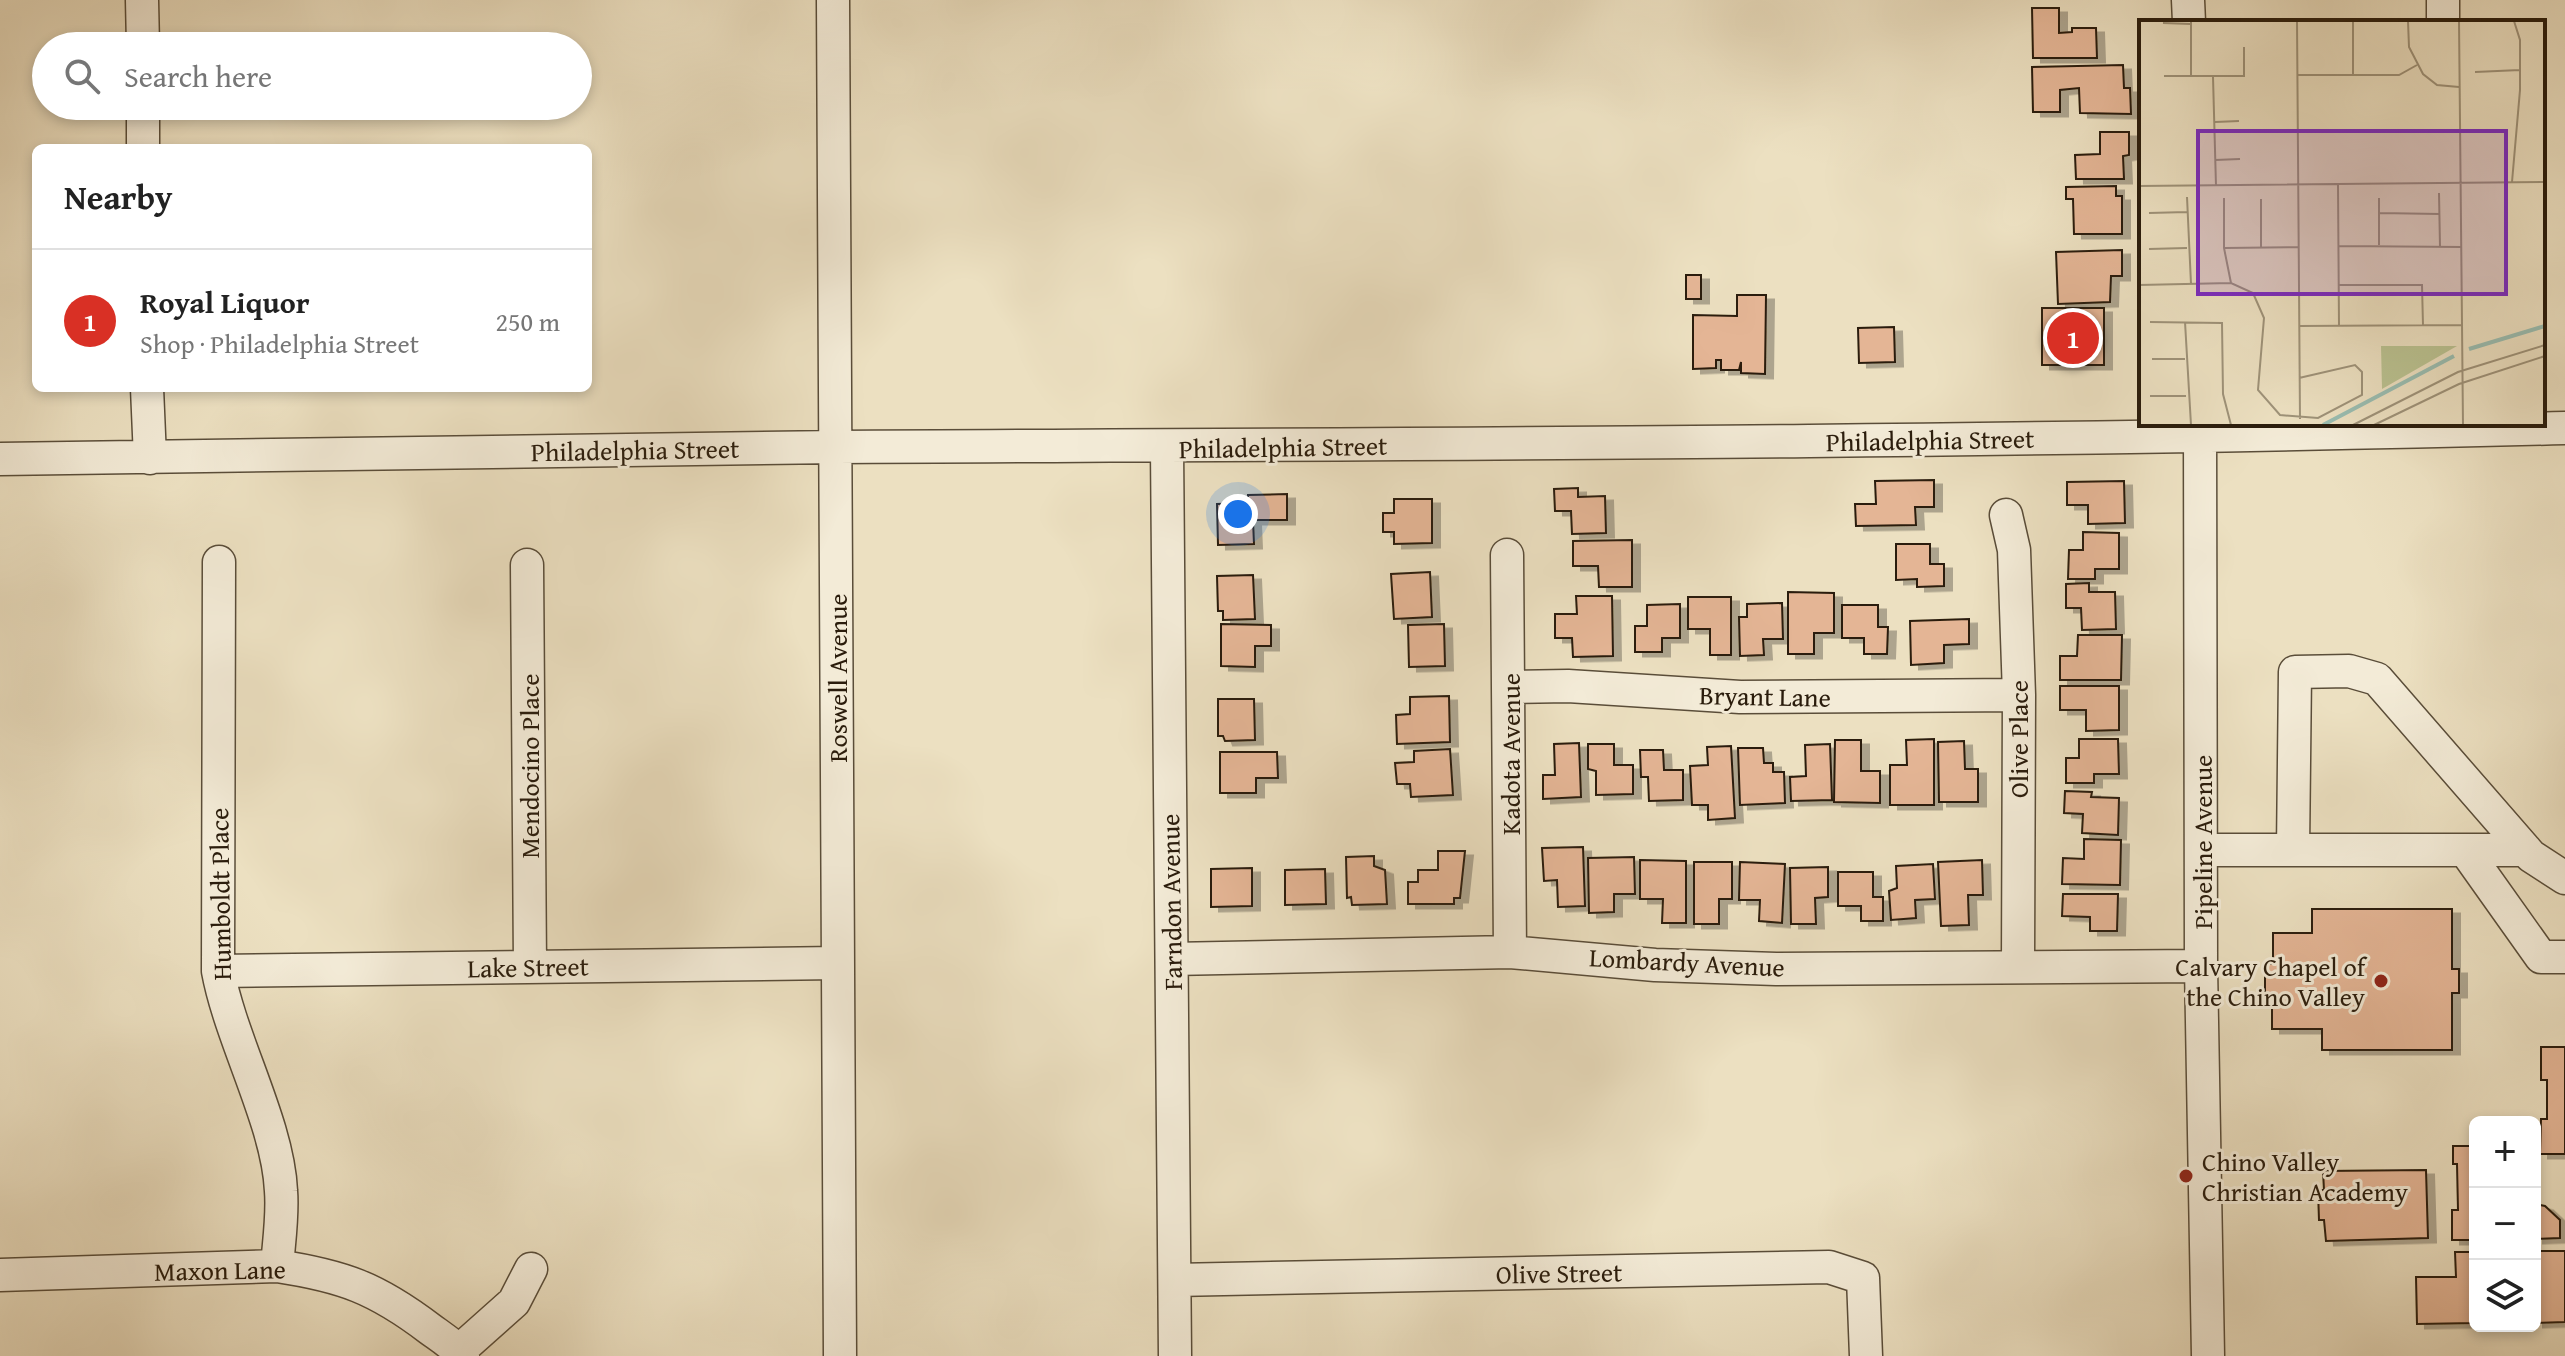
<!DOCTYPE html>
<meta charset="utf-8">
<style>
body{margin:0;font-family:"Gentium Book Plus",serif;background:#f6f6f6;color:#222}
.controls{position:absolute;right:24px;bottom:24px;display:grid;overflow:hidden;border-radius:12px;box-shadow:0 4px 12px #0003}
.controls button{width:72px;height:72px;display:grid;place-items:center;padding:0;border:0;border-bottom:2px solid #e0e0e0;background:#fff;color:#222;font:40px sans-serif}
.you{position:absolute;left:1238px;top:514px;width:28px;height:28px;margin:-20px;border:6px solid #fff;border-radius:50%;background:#1a73e8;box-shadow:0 0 0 12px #1a73e833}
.badge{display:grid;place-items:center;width:52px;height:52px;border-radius:50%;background:#d93025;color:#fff;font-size:26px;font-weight:700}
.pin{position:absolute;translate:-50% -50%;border:4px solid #fff;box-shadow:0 2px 8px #0006}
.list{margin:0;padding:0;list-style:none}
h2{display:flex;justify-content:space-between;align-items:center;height:104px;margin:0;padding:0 32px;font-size:34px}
h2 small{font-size:26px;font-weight:400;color:#767676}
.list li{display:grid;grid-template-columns:52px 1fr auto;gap:24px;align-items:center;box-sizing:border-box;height:144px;padding:0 32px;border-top:2px solid #e0e0e0}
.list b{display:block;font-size:30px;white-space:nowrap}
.list p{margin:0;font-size:26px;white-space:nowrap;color:#767676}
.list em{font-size:26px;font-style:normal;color:#767676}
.icon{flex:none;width:44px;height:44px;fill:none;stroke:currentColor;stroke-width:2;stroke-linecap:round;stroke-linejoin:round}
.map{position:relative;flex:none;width:2565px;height:1356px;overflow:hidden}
.search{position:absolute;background:#fff;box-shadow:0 4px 12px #0003;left:32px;top:32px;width:560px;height:88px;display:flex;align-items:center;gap:20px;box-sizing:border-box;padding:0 28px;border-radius:44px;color:#767676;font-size:30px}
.panel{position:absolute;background:#fff;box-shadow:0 4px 12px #0003;left:32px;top:144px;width:560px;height:248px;border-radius:12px}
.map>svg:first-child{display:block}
.building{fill:#e4b595;stroke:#2a1c0c;stroke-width:2;filter:url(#shadow)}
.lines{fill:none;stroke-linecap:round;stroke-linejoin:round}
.minor-casing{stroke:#5a4d39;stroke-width:35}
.minor{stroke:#f3ebd7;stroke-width:32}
.poi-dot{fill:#8f2418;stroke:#f3ebd7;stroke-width:3}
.labels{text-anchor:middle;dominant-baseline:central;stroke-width:6;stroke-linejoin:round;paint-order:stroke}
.street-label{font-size:26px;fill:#2a1c0c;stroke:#f3ebd7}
.poi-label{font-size:26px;fill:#2a1c0c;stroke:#f3ebd7;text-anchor:end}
.inset-river{fill:none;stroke:#99bdb1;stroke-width:4}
.inset-road{fill:none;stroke:#9e9279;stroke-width:2}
.view{fill:#7b2cbf;fill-opacity:0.15;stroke:#7b2cbf;stroke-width:4}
.inset-edge{fill:none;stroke:#2a1c0c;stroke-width:4}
</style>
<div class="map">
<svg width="2565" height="1356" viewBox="0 0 2565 1356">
<defs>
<filter id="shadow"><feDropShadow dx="8" dy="4.5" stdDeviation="0" flood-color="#0004"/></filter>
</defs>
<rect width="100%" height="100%" fill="#ece0c1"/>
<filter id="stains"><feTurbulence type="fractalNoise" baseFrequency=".0025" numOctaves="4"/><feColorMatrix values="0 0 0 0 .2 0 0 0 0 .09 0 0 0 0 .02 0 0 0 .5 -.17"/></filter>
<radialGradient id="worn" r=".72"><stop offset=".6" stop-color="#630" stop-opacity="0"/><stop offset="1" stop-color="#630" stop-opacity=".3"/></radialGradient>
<path class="building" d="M2032,8H2059V33L2072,32V28H2096L2097,58H2033Z
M2123,65L2124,88H2130L2131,114L2080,113L2079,88L2060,90V112H2033L2032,67Z
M2100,132H2129V155L2123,156L2124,179H2076L2075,155L2100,154Z
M2116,186V196H2122V234H2074L2073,199H2066V187Z
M2122,250V276H2111L2110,302L2058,304L2056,252Z
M1686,275H1701V299H1686Z
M1737,295H1766L1765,374L1741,373V362L1739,370H1721V360H1716V368L1693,369V315L1737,316Z
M2042,308H2104V365H2042Z
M1894,327L1895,362L1859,363L1858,328Z
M1934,480V507H1915L1916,525L1856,526L1855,504H1876L1875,481Z
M2124,481L2125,523L2088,524V505H2067V482Z
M1578,488V497L1605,496L1606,533L1572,534L1571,511H1555L1554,489Z
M1287,494V520H1253L1254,544L1218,545L1217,504L1248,503V495Z
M1394,499H1432V543L1394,544V532H1383V513H1394Z
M2083,532L2119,533V569H2095V579H2068L2069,550H2083Z
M1632,540V587H1599L1598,566H1573V541Z
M1896,544H1930V564H1944V586L1917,587V579L1896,580Z
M1430,572L1432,617L1394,619L1391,574Z
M1253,575L1255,619L1223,620V611H1218L1217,576Z
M2089,583V592H2115L2116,629L2082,630L2081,608H2066V584Z
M1788,592L1834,593V633H1814V654H1788Z
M1576,596H1612L1613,656L1573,657L1572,638H1555V614H1577Z
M1688,597H1731V655H1710V629H1688Z
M1782,603L1783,639H1763L1764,655L1740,656L1739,617H1747V604Z
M1680,604V638H1662V652H1635V626H1647V605Z
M1842,605H1878V627H1888L1887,654H1864V638H1842Z
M1969,619V644L1944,645V663L1911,665L1910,621Z
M1221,624L1271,625V646H1255V667L1221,666Z
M1444,624L1445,666L1409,667L1408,625Z
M2078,635H2122L2121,680H2060V656H2077Z
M2060,686H2119V730L2086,731V710H2060Z
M1449,696L1450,742L1397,744L1396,715L1410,714V697Z
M1218,699H1254L1255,740L1225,741L1223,736H1218Z
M1934,739V805H1890V765H1907L1906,740Z
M2079,739H2118L2119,774H2094V783H2066V758H2079Z
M1835,740H1861V771H1880V803L1834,802Z
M1964,741L1965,769H1978V802H1939L1938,742Z
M1579,743L1581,797L1543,799V775H1555L1554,744Z
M1588,744H1614V765H1633V794L1596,795V771L1588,769Z
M1830,744L1832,800L1791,801L1790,777L1806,776L1805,745Z
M1731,746L1735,818L1708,820V805H1692L1690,766L1708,765L1707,747Z
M1738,748H1763L1764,763H1773V772H1784L1785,803L1740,805Z
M1450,749L1453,795L1411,797L1410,784H1397L1395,763L1414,762V751Z
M1640,750H1663L1664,770H1683V800L1649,801L1648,777H1641Z
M1220,752H1277L1278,778H1256V793H1220Z
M2065,791L2092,792L2091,797L2119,798L2118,835L2082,833L2083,814L2064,813Z
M2084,839L2121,840L2120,885L2062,884L2063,858L2084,859Z
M1583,847L1585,906L1558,907L1557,880L1544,881L1542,848Z
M1438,851H1465L1460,898H1454V904H1408V882H1418V870H1438Z
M1374,856V866L1385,870L1387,904L1352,905L1351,897L1347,898L1346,857Z
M1634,857L1635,894H1614V912L1589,913L1588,858Z
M1640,860L1686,861V923H1662L1663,899H1640Z
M1982,860L1983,895H1968L1969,925L1941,926L1938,862Z
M1694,862H1732V899H1719V924H1694Z
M1740,862L1785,864L1782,923L1759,921L1760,900H1739Z
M1933,864L1935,899L1915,900L1916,918L1891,920L1889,891L1897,888L1896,866Z
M1828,867V897L1815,898L1816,924H1791L1790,868Z
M1252,868V906L1211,907V869Z
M1325,869L1326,904L1285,905V870Z
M1838,872H1873V897H1883V921H1861V906H1838Z
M2063,894H2118L2117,931H2090V917L2062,916Z
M2312,909H2452V969H2459V993H2452V1050H2322V1029H2272V999H2265V964H2273V933H2312Z
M2541,1047H2565V1154H2540L2541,1119H2547V1080H2541Z
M2453,1146H2475V1240H2452V1210H2458L2457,1164H2453Z
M2426,1170L2428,1238L2326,1241L2324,1220H2319L2318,1190H2324L2323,1171Z
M2535,1204L2545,1206L2560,1220V1238L2535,1239Z
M2535,1251H2565V1322L2535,1323Z
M2455,1252H2475V1323L2417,1324L2416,1277H2456Z"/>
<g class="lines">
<defs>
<path id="minor" d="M142,0L143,46
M833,0L840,1356
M2188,0L2189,22
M2443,0V22
M143,106V148
M147,388L150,458
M2200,424L2201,966L2208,1356
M1167,448L1175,1356
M0,459C279,457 559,449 838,447C1414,444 1989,443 2565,428
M2006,515L2014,550L2019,695L2018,964
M1507,555L1510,952
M219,562L218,971C231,1041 278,1123 281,1191C283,1215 279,1241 277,1266
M527,565L530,966
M1511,687L1568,686L1740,697L2019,695
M2202,850H2293L2295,672L2349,671L2377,679L2531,856L2565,878
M2293,850H2526
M2465,850L2541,957H2565
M1172,959L1510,952L1655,965L1776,969L2201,966
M218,971L837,963
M0,1275L277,1266C343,1276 376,1288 430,1329C441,1337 454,1345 463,1356
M1175,1280L1829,1267L1863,1278L1866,1356
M459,1351L514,1302L531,1269"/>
</defs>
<use href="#minor" class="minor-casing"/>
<use href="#minor" class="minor"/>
</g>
<g class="poi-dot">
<circle cx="2381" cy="981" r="8"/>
<circle cx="2186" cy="1176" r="8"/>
</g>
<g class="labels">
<g class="street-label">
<text transform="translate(1930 440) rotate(-1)">Philadelphia Street</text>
<text transform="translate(1283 447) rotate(-1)">Philadelphia Street</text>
<text transform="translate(635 450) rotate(-1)">Philadelphia Street</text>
<text transform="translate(837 678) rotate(-90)">Roswell Avenue</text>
<text transform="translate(1765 696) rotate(1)">Bryant Lane</text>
<text transform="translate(2018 739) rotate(-90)">Olive Place</text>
<text transform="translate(1510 754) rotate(-90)">Kadota Avenue</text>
<text transform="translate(529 766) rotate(-90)">Mendocino Place</text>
<text transform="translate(2202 842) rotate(-90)">Pipeline Avenue</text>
<text transform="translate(220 894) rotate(-91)">Humboldt Place</text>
<text transform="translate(1171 902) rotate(-91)">Farndon Avenue</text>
<text transform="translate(1687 962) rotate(3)">Lombardy Avenue</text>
<text transform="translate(528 967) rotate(-1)">Lake Street</text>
<text transform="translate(220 1270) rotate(-1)">Maxon Lane</text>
<text transform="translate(1559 1273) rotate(-1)">Olive Street</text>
</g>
<g class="poi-label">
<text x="2365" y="966">Calvary Chapel of<tspan x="2365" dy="30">the Chino Valley</tspan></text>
<text x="2202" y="1161" text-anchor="start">Chino Valley<tspan x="2202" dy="30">Christian Academy</tspan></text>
</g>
</g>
<g transform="translate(2139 20)">
<rect width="406" height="406" fill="#ece0c1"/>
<path d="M242,326H318L243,369Z" fill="#bac291"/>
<path class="inset-river" d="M330,329L406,306M184,405L315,336"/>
<path class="inset-road" d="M52,1V56M158,1L161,399M214,1V55M269,1L270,27L284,54L298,65L320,67M320,1L324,405M24,3L52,4M336,52L381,50M158,55H260L278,45M25,56H105V27M74,57L77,166M76,102L100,101M76,140L101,139M373,162L381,70V20L375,1M199,165L200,305M0,166L406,162M300,173L301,227M48,177L52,264M85,178V228L92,263M240,178V225M122,179V227M10,193L48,192M240,193L301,194M200,226L323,227M85,228L159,227M10,229L48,228M0,265L92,263L114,273L125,298L119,370L141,395L179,398L223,375V352L216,345L160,358M200,265H283L284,305M11,302L83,303L84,374L92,405M46,302L52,405M160,306L324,305M13,339H46M11,376H47M214,405L319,352L406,325M235,405L320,364L406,336"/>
<path class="view" d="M59,111H367V274H59Z"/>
<rect width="406" height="406" class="inset-edge"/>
</g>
<rect width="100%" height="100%" filter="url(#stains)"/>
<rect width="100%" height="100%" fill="url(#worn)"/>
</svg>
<div class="controls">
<button>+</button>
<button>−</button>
<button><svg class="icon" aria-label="layers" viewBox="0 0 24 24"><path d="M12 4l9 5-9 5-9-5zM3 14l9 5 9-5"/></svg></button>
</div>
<div class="you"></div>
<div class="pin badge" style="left:2073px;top:338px">1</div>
<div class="search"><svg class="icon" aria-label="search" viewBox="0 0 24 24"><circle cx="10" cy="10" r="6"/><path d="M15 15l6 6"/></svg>Search here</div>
<section class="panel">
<h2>Nearby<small></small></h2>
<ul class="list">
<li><span class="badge">1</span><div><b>Royal Liquor</b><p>Shop · Philadelphia Street</p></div><em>250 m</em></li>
</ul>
</section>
</div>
